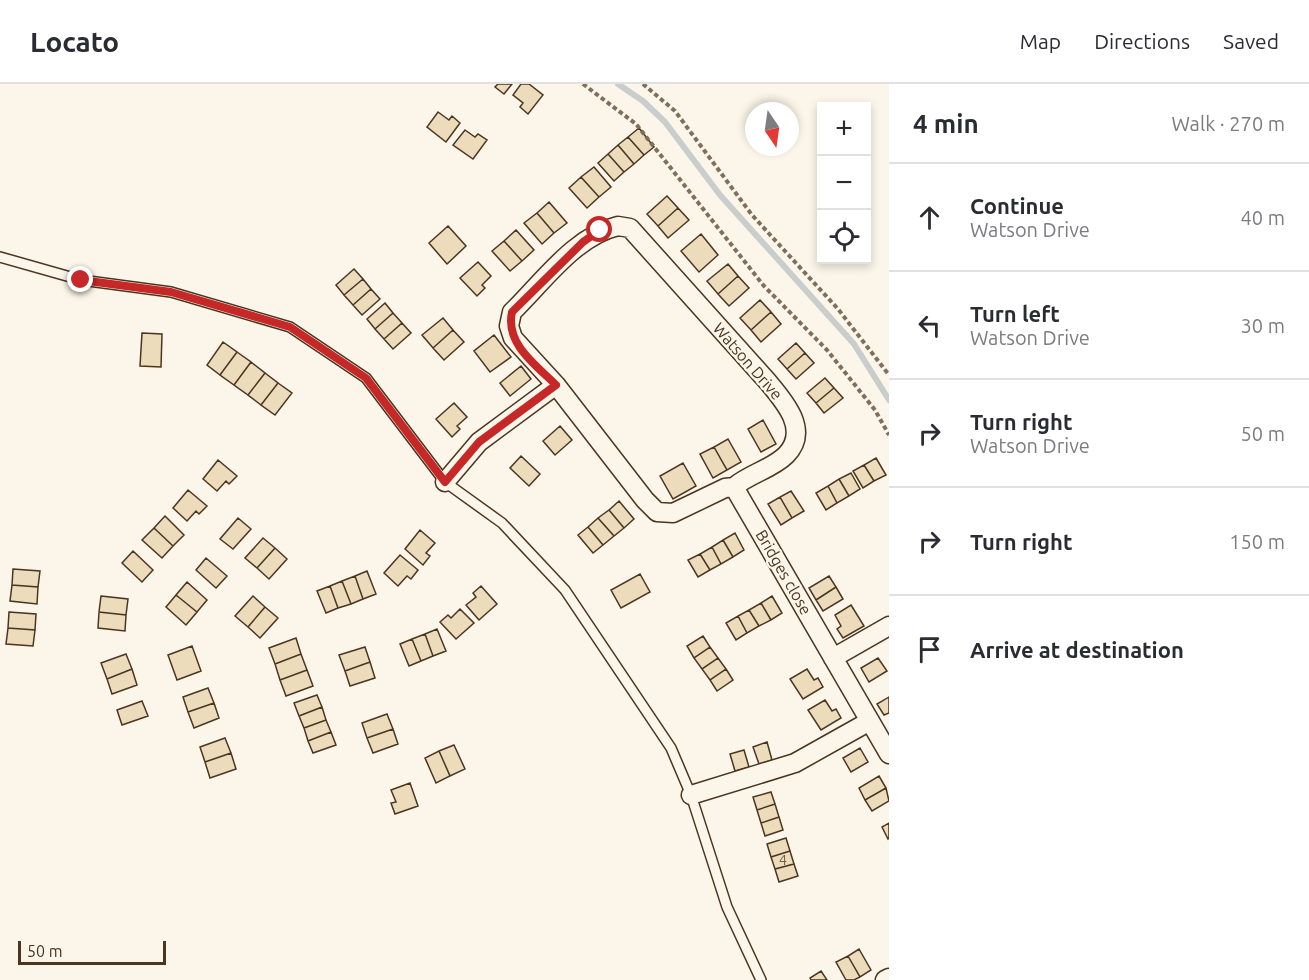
<!DOCTYPE html>
<meta charset="utf-8">
<style>
body{margin:0;font-family:Ubuntu,sans-serif;background:#f2f2f3;color:#2b2b33}
.controls{position:absolute;right:18px;top:18px;display:grid;overflow:hidden;border-radius:0px;box-shadow:0 3px 9px #0003}
.controls button{width:54px;height:54px;display:grid;place-items:center;padding:0;border:0;border-bottom:2px solid #e1e1e2;background:#fff;color:#2b2b33;font:30px sans-serif}
.compass{position:absolute;left:745px;top:18px;width:54px;height:54px;border-radius:50%;background:#fff;box-shadow:0 3px 9px #0003;rotate:167deg}
.scale{position:absolute;left:18px;bottom:15px;width:148px;box-sizing:border-box;padding-left:6px;border:3px solid #4a3520;border-top:0;font-size:16px;line-height:21px;white-space:nowrap;color:#4a3520;-webkit-text-stroke:4px #fbf6e9;paint-order:stroke}
.stop{position:absolute;width:18px;height:18px;margin:-14px;border:4px solid #c62828;border-radius:50%;background:#fff}
.stop.end{background:#c62828;border-color:#fff;box-shadow:0 2px 6px #0008}
.list{margin:0;padding:0;list-style:none}
h2{display:flex;justify-content:space-between;align-items:center;height:78px;margin:0;padding:0 24px;font-size:26px}
h2 small{font-size:20px;font-weight:400;color:#7c7c81}
.list li{display:grid;grid-template-columns:39px 1fr auto;gap:18px;align-items:center;box-sizing:border-box;height:108px;padding:0 24px;border-top:2px solid #e1e1e2}
.list b{display:block;font-size:22px;white-space:nowrap}
.list p{margin:0;font-size:20px;white-space:nowrap;color:#7c7c81}
.list em{font-size:20px;font-style:normal;color:#7c7c81}
.icon{flex:none;width:33px;height:33px;fill:none;stroke:currentColor;stroke-width:2;stroke-linecap:round;stroke-linejoin:round}
.map{position:relative;flex:none;width:889px;height:896px;overflow:hidden}
header{display:flex;align-items:center;gap:36px;box-sizing:border-box;height:84px;padding:0 30px;background:#fff;border-bottom:2px solid #e1e1e2}
header strong{font-size:28px}
nav{display:flex;gap:33px;margin-inline-start:auto;font-size:21px}
main{display:flex}
aside{flex:1;background:#fff}
.map>svg:first-child{display:block}
.lines{fill:none;stroke-linecap:round;stroke-linejoin:round}
.stream{stroke:#c9cecd;stroke-width:6}
.building{fill:#ecdcbc;stroke:#4a3520;stroke-width:1.5}
.service-casing{stroke:#4a3520;stroke-width:12}
.minor-casing{stroke:#4a3520;stroke-width:21}
.path{stroke:#7f6f5c;stroke-width:4;stroke-dasharray:4.5 3;stroke-linecap:butt}
.service{stroke:#fbf6e9;stroke-width:9}
.minor{stroke:#fbf6e9;stroke-width:18}
.route{stroke:#c62828;stroke-width:8}
.labels{text-anchor:middle;dominant-baseline:central;stroke-width:4.5;stroke-linejoin:round;paint-order:stroke}
.number-label{font-size:14px;fill:#725f47}
.street-label{font-size:16px;fill:#4a3520;stroke:#fbf6e9}
</style>
<header>
<strong>Locato</strong>
<nav><a>Map</a><a>Directions</a><a>Saved</a></nav>
</header>
<main>
<div class="map">
<svg width="889" height="896" viewBox="0 0 889 896">
<rect width="100%" height="100%" fill="#fbf6e9"/>
<g class="lines">
<path class="stream" d="M618,0L643,17L665,38L720,111L854,260L889,316"/>
</g>
<path class="building" d="M498,0H512L504,10L495,3Z
M521,0H529L543,11L528,30L520,23L523,19L513,11Z
M438,28L449,36L452,32L460,39L446,58L427,43Z
M639,44L654,63L644,71L628,53Z
M465,46L475,53L478,50L487,56L473,75L453,61Z
M628,53L644,71L634,80L618,61Z
M618,61L634,80L624,88L608,70Z
M608,70L624,88L614,97L598,79Z
M594,83L611,103L599,113L581,93Z
M581,93L599,113L587,124L569,104Z
M667,112L678,124L658,142L647,130Z
M549,118L567,139L554,149L537,129Z
M678,124L689,136L668,154L658,142Z
M537,129L554,149L542,160L524,139Z
M448,142L466,162L447,180L429,159Z
M516,146L534,166L522,177L504,157Z
M701,150L718,171L699,188L681,167Z
M504,157L522,177L510,187L492,167Z
M478,178L491,192L482,201L485,204L477,212L460,194Z
M728,180L738,192L718,210L707,197Z
M354,185L363,195L344,211L336,201Z
M738,192L749,204L729,222L718,210Z
M363,195L371,205L353,221L344,211Z
M371,205L380,215L362,231L353,221Z
M760,216L771,228L751,246L740,234Z
M385,219L393,229L375,245L367,235Z
M771,228L781,240L761,258L751,246Z
M393,229L402,239L384,255L375,245Z
M443,234L453,246L433,264L422,251Z
M402,239L411,249L393,265L384,255Z
M453,246L464,258L444,276L433,264Z
M142,249L162,250L161,283L140,282Z
M494,251L511,273L490,288L474,267Z
M223,258L237,268L220,291L207,281Z
M796,259L805,269L787,285L778,275Z
M237,268L251,278L234,301L220,291Z
M805,269L814,279L796,295L787,285Z
M251,278L265,289L248,311L234,301Z
M521,282L531,295L510,312L500,299Z
M265,289L278,299L261,321L248,311Z
M825,294L834,304L816,319L807,309Z
M278,299L292,309L275,331L261,321Z
M834,304L843,314L824,329L816,319Z
M454,319L467,333L457,342L460,345L452,353L436,335Z
M763,336L776,360L761,368L748,345Z
M560,342L572,356L555,371L543,357Z
M728,355L741,378L727,386L714,363Z
M714,363L727,386L713,394L700,370Z
M521,372L540,390L529,402L510,384Z
M876,374L886,391L874,397L864,381Z
M218,376L237,392L229,400L226,397L217,407L203,395Z
M683,379L696,402L673,415L660,392Z
M864,381L874,397L863,404L853,387Z
M851,389L860,405L849,412L839,395Z
M839,395L849,412L837,419L828,402Z
M828,402L837,419L826,426L816,409Z
M188,406L207,422L199,430L196,427L187,437L173,424Z
M791,407L804,427L792,434L780,413Z
M780,413L792,434L781,441L768,420Z
M619,417L634,435L624,444L609,426Z
M609,426L624,444L614,452L598,434Z
M165,432L184,451L173,462L154,444Z
M238,434L251,445L233,465L220,455Z
M598,434L614,452L603,461L588,443Z
M588,443L603,461L593,469L578,451Z
M154,444L173,462L162,474L142,456Z
M420,446L435,459L426,469L430,472L423,481L405,465Z
M735,449L744,466L733,473L723,456Z
M263,454L275,464L257,484L245,474Z
M723,456L733,473L721,480L712,463Z
M712,463L721,480L710,486L700,470Z
M275,464L287,475L269,495L257,484Z
M133,467L153,486L142,498L122,479Z
M700,470L710,486L698,493L688,476Z
M400,471L418,486L411,495L407,492L398,502L384,489Z
M206,474L227,492L216,504L196,486Z
M13,485L40,487L38,503L12,501Z
M367,487L376,510L363,515L355,492Z
M640,490L650,508L621,524L611,506Z
M355,492L363,515L351,520L342,497Z
M829,492L836,503L816,516L809,504Z
M342,497L351,520L338,524L330,502Z
M187,498L207,516L197,528L176,511Z
M12,501L38,503L37,520L10,517Z
M330,502L338,524L326,529L317,507Z
M481,502L497,520L479,536L466,521L476,513L473,509Z
M836,503L843,515L823,527L816,516Z
M176,511L197,528L186,541L166,523Z
M101,512L128,515L126,531L99,528Z
M253,512L265,523L248,543L235,532Z
M772,512L782,529L771,536L761,519Z
M761,519L771,536L759,542L749,526Z
M851,521L864,542L843,554L837,545L841,542L835,531Z
M265,523L278,534L260,554L248,543Z
M460,525L474,539L456,555L440,538L448,531L451,534Z
M749,526L759,542L747,549L738,532Z
M9,528L36,530L35,546L8,544Z
M99,528L126,531L125,547L98,544Z
M738,532L747,549L736,556L726,539Z
M8,544L35,546L33,562L6,560Z
M437,545L446,567L433,572L425,550Z
M425,550L433,572L421,577L412,555Z
M703,552L710,563L694,574L687,562Z
M296,554L301,570L275,580L269,564Z
M412,555L421,577L409,582L400,560Z
M192,562L201,587L177,596L168,571Z
M365,563L370,578L345,587L339,571Z
M710,563L718,574L702,585L694,574Z
M126,570L132,585L107,595L101,579Z
M301,570L307,586L280,596L275,580Z
M718,574L726,585L710,596L702,585Z
M878,574L887,587L869,598L861,584Z
M370,578L375,594L350,602L345,587Z
M132,585L137,601L112,610L107,595Z
M726,585L733,596L717,607L710,596Z
M807,585L814,596L818,594L823,603L803,615L790,595Z
M307,586L313,602L286,612L280,596Z
M208,604L214,619L188,628L183,613Z
M317,611L322,623L299,632L294,619Z
M889,613V629L884,631L877,620Z
M825,616L832,627L836,625L841,634L821,646L808,626Z
M142,617L148,632L122,641L117,626Z
M214,619L219,634L194,644L188,628Z
M322,623L326,636L304,644L299,632Z
M387,630L393,645L367,654L362,639Z
M326,636L331,648L308,657L304,644Z
M393,645L398,660L373,669L367,654Z
M331,648L336,661L313,669L308,657Z
M225,654L231,669L205,678L200,663Z
M767,658L772,676L759,680L753,663Z
M454,661L465,685L450,692L439,667Z
M860,664L868,678L851,688L843,674Z
M744,666L749,683L735,687L730,670Z
M439,667L450,692L436,699L425,674Z
M231,669L236,685L210,694L205,678Z
M879,692L886,704L865,716L859,704Z
M410,699L418,722L395,730L391,719L396,718L391,706Z
M886,704L889,717L872,727L865,716Z
M771,708L775,720L757,726L753,713Z
M775,720L779,733L761,739L757,726Z
M779,733L783,746L765,752L761,739Z
M889,739V754L888,755L882,743Z
M786,754L790,767L771,773L767,760Z
M790,767L794,780L775,785L771,773Z
M794,780L798,792L779,798L775,785Z
M859,865L871,886L860,893L848,872Z
M848,872L860,893L854,896H846L836,878Z
M821,887L827,896H811L810,894Z"/>
<g class="lines">
<defs>
<path id="service" d="M0,173L81,196L171,208L290,243L366,294L445,398L502,439L565,506L671,664L691,711L727,823L761,896"/>
<path id="minor" d="M618,142L630,144L768,298C785,318 810,347 786,371C772,385 749,390 734,403L725,404L673,429L657,428L645,416L556,301L513,254L509,242L512,228C543,198 575,152 618,142Z
M445,398L479,358L556,301
M734,403L889,670
M833,574L889,542
M691,711L795,679L870,637
M885,896L889,894"/>
</defs>
<use href="#service" class="service-casing"/>
<use href="#minor" class="minor-casing"/>
<path class="path" d="M583,0L636,40L764,202L827,266L875,326L889,351
M643,0L675,27L752,131L838,225L889,291"/>
<use href="#service" class="service"/>
<use href="#minor" class="minor"/>
</g>
<g class="lines">
<path class="route" d="M81,196L171,208L290,243L366,294L445,398L479,358L556,301C536,281 505,260 512,228L583,158L600,146"/>
</g>
<g class="labels">
<g class="number-label">
<text x="783" y="776">4</text>
</g>
<g class="street-label">
<text transform="translate(748 277) rotate(49)">Watson Drive</text>
<text transform="translate(784 488) rotate(60)">Bridges close</text>
</g>
</g>
</svg>
<div class="controls">
<button>+</button>
<button>−</button>
<button><svg class="icon" aria-label="locate" viewBox="0 0 24 24"><circle cx="12" cy="12" r="6"/><path d="M12 2v4M12 18v4M2 12h4M18 12h4"/></svg></button>
</div>
<svg class="compass" viewBox="-18 -18 36 36"><path d="M0-13l5 13h-10z" fill="#e53935"/><path d="M0 13l5-13h-10z" fill="#7c7c81"/></svg>
<div class="scale">50 m</div>
<div class="stop" style="left:600px;top:146px"></div>
<div class="stop end" style="left:81px;top:196px"></div>
</div>
<aside>
<h2>4 min<small>Walk · 270 m</small></h2>
<ul class="list">
<li><svg class="icon" aria-label="ahead" viewBox="0 0 24 24"><path d="M12 20V5M6 11l6-6 6 6"/></svg><div><b>Continue</b><p>Watson Drive</p></div><em>40 m</em></li>
<li><svg class="icon" aria-label="left" viewBox="0 0 24 24"><path d="M17 20v-9H6M10 6l-5 5 5 5"/></svg><div><b>Turn left</b><p>Watson Drive</p></div><em>30 m</em></li>
<li><svg class="icon" aria-label="right" viewBox="0 0 24 24"><path d="M7 20v-9h11M14 6l5 5-5 5"/></svg><div><b>Turn right</b><p>Watson Drive</p></div><em>50 m</em></li>
<li><svg class="icon" aria-label="right" viewBox="0 0 24 24"><path d="M7 20v-9h11M14 6l5 5-5 5"/></svg><div><b>Turn right</b></div><em>150 m</em></li>
<li><svg class="icon" aria-label="arrive" viewBox="0 0 24 24"><path d="M6 21V4h12l-3 4 3 4H6"/></svg><div><b>Arrive at destination</b></div></li>
</ul>
</aside>
</main>
